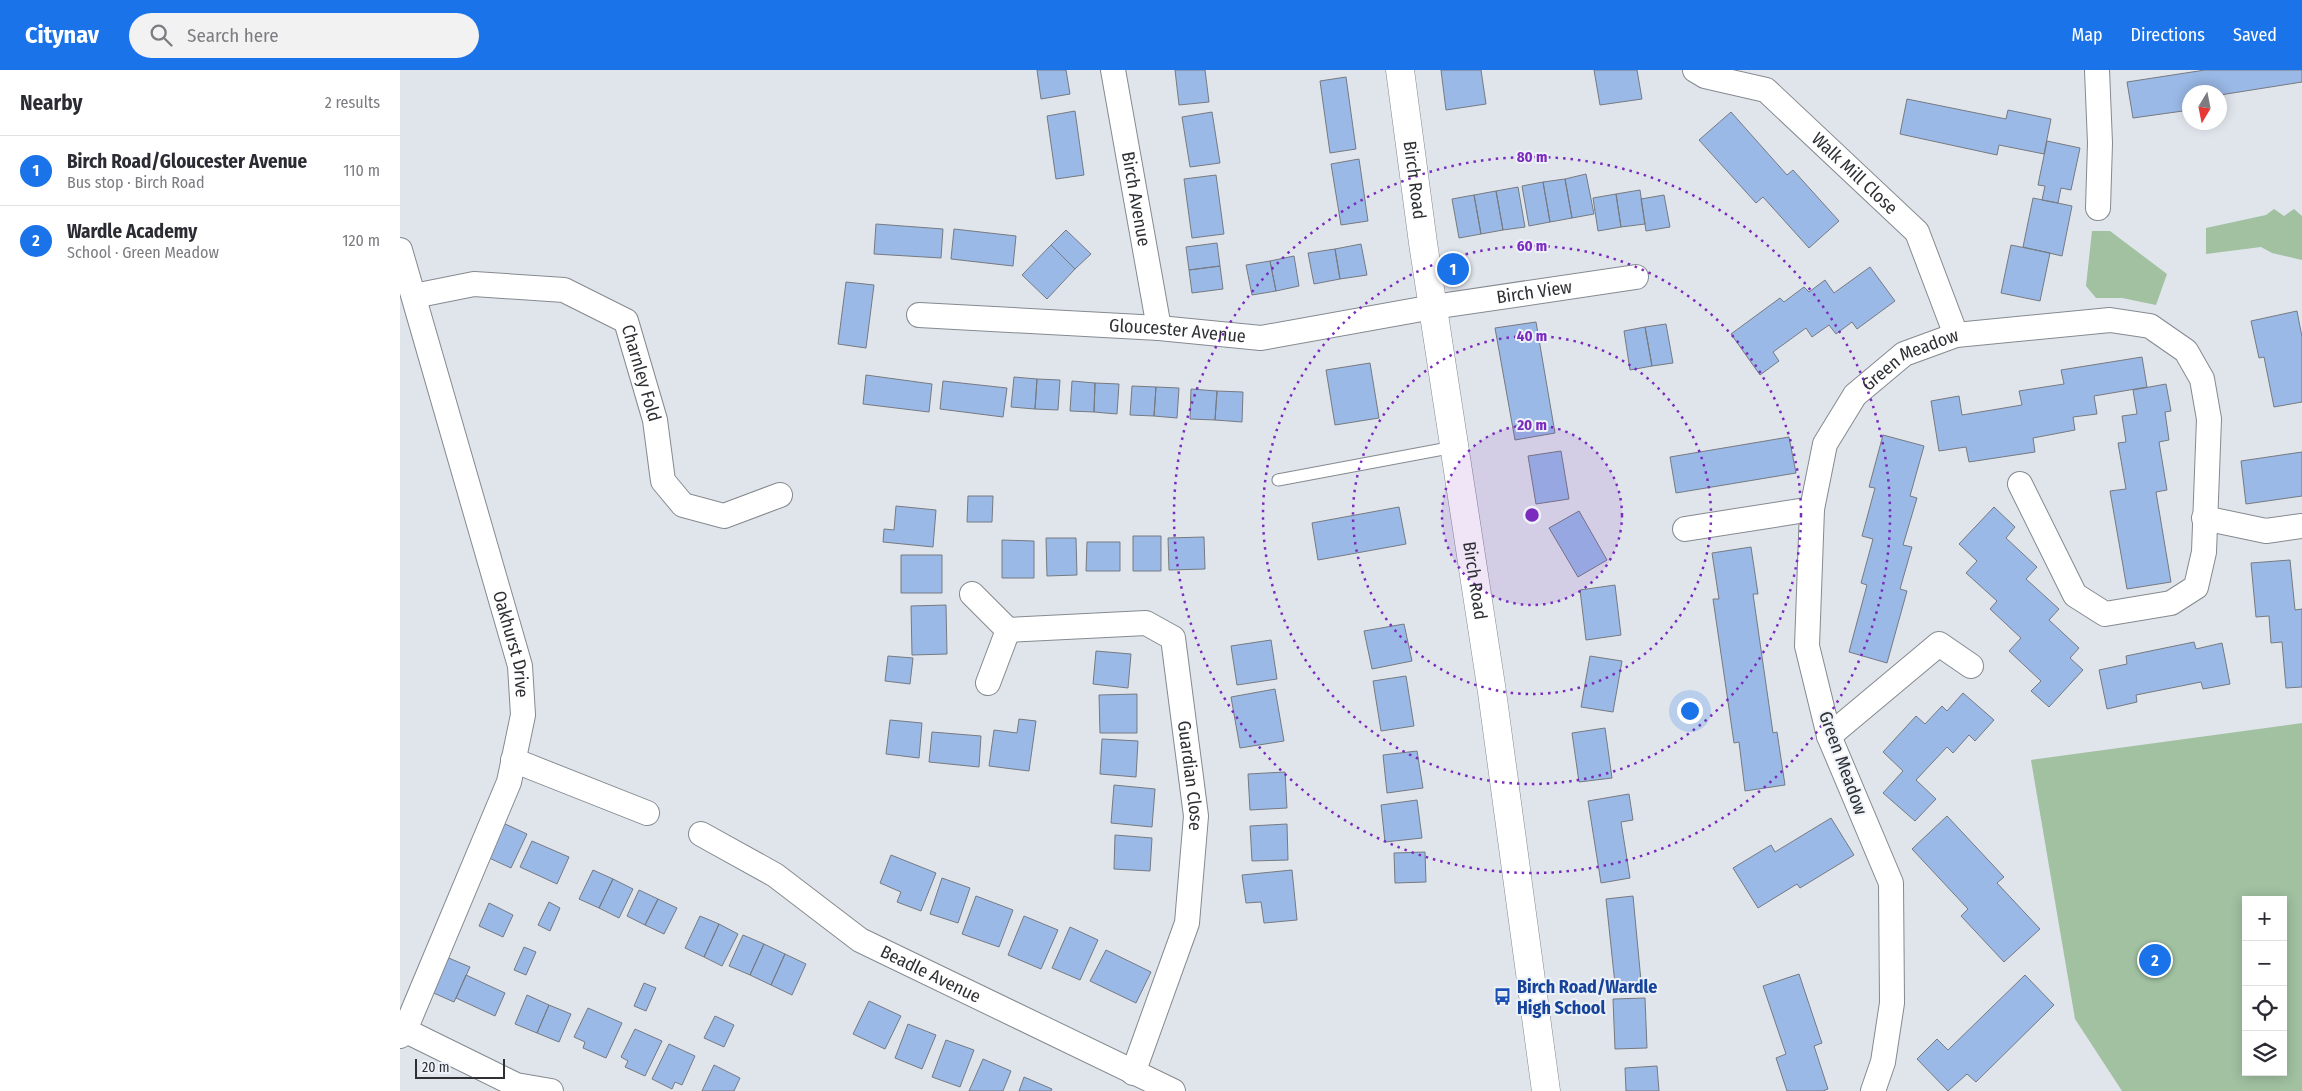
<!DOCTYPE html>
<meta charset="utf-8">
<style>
body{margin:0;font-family:"Fira Sans Condensed",sans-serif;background:#f2f2f3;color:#2b2b33}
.controls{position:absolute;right:15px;bottom:15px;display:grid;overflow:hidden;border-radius:0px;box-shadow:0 2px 12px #0003}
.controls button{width:45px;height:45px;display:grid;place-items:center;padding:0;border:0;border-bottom:1px solid #e1e1e2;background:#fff;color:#2b2b33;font:25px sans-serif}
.compass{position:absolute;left:1782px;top:15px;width:45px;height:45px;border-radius:50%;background:#fff;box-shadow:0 2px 12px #0003;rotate:190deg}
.scale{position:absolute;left:15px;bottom:12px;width:90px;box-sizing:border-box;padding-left:5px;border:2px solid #2e3033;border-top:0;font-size:14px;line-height:18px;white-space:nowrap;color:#2e3033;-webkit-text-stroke:4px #edf2f9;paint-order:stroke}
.you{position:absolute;left:1289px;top:640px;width:18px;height:18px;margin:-12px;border:4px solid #fff;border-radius:50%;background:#1a73e8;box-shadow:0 0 0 8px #1a73e833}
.badge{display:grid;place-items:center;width:32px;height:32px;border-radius:50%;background:#1a73e8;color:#fff;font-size:16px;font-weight:700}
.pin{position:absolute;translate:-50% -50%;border:2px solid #fff;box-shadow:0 1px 5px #0006}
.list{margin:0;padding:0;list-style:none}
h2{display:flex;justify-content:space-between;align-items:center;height:65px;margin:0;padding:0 20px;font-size:21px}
h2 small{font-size:16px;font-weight:400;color:#7c7c81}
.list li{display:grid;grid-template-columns:32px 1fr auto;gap:15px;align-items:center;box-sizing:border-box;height:70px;padding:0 20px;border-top:1px solid #e1e1e2}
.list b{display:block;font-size:19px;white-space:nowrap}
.list p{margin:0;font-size:16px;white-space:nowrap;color:#7c7c81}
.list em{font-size:16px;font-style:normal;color:#7c7c81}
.icon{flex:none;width:28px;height:28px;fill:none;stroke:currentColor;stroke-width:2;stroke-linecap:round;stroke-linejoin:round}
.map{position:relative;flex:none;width:1902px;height:1021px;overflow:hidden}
header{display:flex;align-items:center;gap:30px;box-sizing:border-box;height:70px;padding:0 25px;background:#1a73e8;color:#fff}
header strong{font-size:24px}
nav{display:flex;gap:28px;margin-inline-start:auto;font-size:18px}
.search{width:350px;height:45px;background:#f2f2f3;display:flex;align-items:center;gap:12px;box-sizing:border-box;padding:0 18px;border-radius:28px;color:#7c7c81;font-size:19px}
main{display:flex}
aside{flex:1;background:#fff}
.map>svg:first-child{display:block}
.green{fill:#a1c1a1;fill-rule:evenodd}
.building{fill:#9ab9e6;stroke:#767a81}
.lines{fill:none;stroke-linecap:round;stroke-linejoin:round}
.lane-casing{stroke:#858a90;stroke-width:13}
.street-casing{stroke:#858a90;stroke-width:26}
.secondary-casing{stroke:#858a90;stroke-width:29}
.lane{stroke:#fff;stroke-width:11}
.street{stroke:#fff;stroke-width:24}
.secondary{stroke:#fff;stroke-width:28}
.ring{fill:none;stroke:#7b2cbf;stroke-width:2.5;stroke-dasharray:2.5 5}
.labels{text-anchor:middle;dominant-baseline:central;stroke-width:4;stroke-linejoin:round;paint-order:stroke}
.street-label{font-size:18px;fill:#2e3033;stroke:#edf2f9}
.transit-label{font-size:18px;font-weight:bold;fill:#164399;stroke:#edf2f9;text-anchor:start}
.centre{fill:#7b2cbf;stroke:#edf2f9;stroke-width:2.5}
.ring-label{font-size:15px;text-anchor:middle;font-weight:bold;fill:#7b2cbf;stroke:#edf2f9;stroke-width:4;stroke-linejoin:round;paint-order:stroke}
</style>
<header>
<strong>Citynav</strong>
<div class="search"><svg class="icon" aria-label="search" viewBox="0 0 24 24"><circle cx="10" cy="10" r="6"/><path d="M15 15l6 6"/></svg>Search here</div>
<nav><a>Map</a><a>Directions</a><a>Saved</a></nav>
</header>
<main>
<aside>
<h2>Nearby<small>2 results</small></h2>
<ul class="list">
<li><span class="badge">1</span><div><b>Birch Road/Gloucester Avenue</b><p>Bus stop · Birch Road</p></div><em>110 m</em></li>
<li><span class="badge">2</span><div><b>Wardle Academy</b><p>School · Green Meadow</p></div><em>120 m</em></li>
</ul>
</aside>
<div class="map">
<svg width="1902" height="1021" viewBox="0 0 1902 1021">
<rect width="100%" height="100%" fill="#e0e5ec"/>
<path class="green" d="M1874,139L1884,146L1894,139L1902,146V190L1872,183L1861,177L1806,184V158L1866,145Z
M1692,161H1710L1767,204L1756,235L1722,228H1696L1686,216Z
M1902,653V1021H1722L1675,949L1631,690ZM1846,830H1883V1002H1846Z"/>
<path class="building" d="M637,0H666L670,24L641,29Z
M775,0H805L809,32L779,35Z
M1041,0H1081L1086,34L1046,40Z
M1194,0H1237L1242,29L1200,35Z
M1805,0H1902V12L1820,25V22H1790V40L1733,48L1727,12Z
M946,7L956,79L930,83L920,11Z
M1507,29L1606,49L1608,40L1651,49L1644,84L1599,75L1597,85L1500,64Z
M675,41L684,105L656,109L647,46Z
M812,42L820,93L790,97L782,47Z
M1331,42L1387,105L1393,100L1439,151L1409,178L1363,127L1356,133L1299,70Z
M1647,71L1680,78L1671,120L1661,118L1658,133L1642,130L1645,116L1638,115Z
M959,89L968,151L941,155L931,94Z
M1186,104L1194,144L1172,148L1165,109Z
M816,105L824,164L792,168L784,109Z
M1165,109L1172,148L1150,152L1143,112Z
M1143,112L1150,152L1129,156L1122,116Z
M1118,117L1125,157L1103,160L1096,121Z
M1240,120L1245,154L1221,157L1216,124Z
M1096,121L1103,160L1081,164L1074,125Z
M1216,124L1221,157L1198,161L1193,128Z
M1074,125L1081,164L1059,168L1052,129Z
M1264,125L1270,157L1246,161L1241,129Z
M1633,128L1672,136L1662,186L1623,177Z
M476,154L543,159L541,188L474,184Z
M554,159L616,166L613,196L551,189Z
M666,160L691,184L675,199L651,175Z
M817,173L820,196L789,200L786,177Z
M961,174L967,205L940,209L935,179Z
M651,175L675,199L647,229L622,205Z
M1611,175L1650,183L1640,231L1601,223Z
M935,179L940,209L914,214L908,183Z
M894,186L899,216L876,221L870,191Z
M870,191L876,221L852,225L846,195Z
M820,196L823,219L792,223L789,200Z
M1470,197L1495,231L1457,259L1452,252L1436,264L1429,255L1412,267L1406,258L1373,282L1379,291L1360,305L1331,264L1380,228L1384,232L1404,217L1409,222L1425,210L1434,223Z
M446,212L474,215L466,278L438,274Z
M1897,241L1902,267V332L1874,337L1864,287L1859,288L1851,251Z
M1136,252L1155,363L1115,370L1095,258Z
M1266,254L1273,293L1252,296L1245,257Z
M1245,257L1252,296L1230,300L1224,261Z
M1742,287L1747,317L1694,326L1697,344L1673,347L1675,360L1633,368L1635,382L1569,392L1566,377L1539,381L1531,331L1559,326L1562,345L1622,335L1619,321L1664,314L1661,300Z
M970,293L979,348L935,355L926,300Z
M466,305L532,314L529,342L463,334Z
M614,307L637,309L635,339L611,337Z
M637,309L660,310L658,340L635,339Z
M543,311L607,318L603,347L540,339Z
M672,311L695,313L694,342L670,341Z
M695,313L719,314L717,344L694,342Z
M1766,314L1771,341L1765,342L1769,370L1759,372L1767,420L1756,422L1771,512L1727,519L1710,421L1726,419L1718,373L1726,372L1722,346L1737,344L1733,320Z
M732,316L756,317L754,346L730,345Z
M756,317L779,318L777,348L754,346Z
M791,319L817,321L815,350L790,349Z
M817,321L843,322L842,352L815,350Z
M1483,365L1524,376L1510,426L1517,428L1503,475L1512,477L1500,519L1507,521L1487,593L1449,582L1467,515L1461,513L1473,469L1462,466L1475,418L1469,417Z
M1389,367L1396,403L1276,423L1270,387Z
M1161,381L1169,429L1136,434L1128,386Z
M1902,382V426L1846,434L1841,391Z
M568,426H593L592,452H567Z
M496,436L536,440L533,477L483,472L484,459L494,460Z
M999,437L1006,474L918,490L912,453Z
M1594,437L1615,457L1606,468L1637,497L1626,509L1659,539L1649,550L1679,578L1670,588L1683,600L1649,637L1631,621L1641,611L1609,581L1621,568L1590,539L1597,531L1566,503L1577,491L1559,474Z
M1179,441L1207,490L1178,507L1149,458Z
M733,466H761V501H733Z
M804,467L805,499L769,500L768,468Z
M646,468H676L677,505L647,506Z
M602,470L634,471V508H602Z
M687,472H720V501H686Z
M1351,477L1358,524H1353L1373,663L1377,662L1385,715L1345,721L1339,672L1334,673L1313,529H1319L1312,483Z
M501,485H542V523H501Z
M1890,490L1895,540L1902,539V617L1886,618L1882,572L1871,573L1869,546L1856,547L1851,493Z
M1215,515L1221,565L1186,570L1180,520Z
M546,535L547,584L512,585L511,536Z
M1004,554L1012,591L972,599L964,561Z
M871,570L877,609L837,615L831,576Z
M1794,572L1796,579L1822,573L1830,614L1803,619L1801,612L1736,625L1737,632L1707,639L1699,600L1727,594L1726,586Z
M696,581L731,584L728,618L693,614Z
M488,586L513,588L510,614L485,611Z
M1190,586L1222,591L1213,642L1181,637Z
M1006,606L1014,656L981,661L973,611Z
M875,619L884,671L840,678L831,627Z
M1563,623L1594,650L1575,671L1569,665L1553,683L1547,677L1516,710L1536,729L1515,751L1483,723L1503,701L1483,682L1516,646L1525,654L1542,636L1547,641Z
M737,624V663H700L699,625Z
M619,649L636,651L629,701L589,696L594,660L617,663Z
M490,650L522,653L519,688L486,684Z
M1205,658L1212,708L1179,712L1172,663Z
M532,662L581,666L579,697L529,692Z
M702,669L738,671L736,707L700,704Z
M1017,681L1023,718L987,723L983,685Z
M885,702L887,738L850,740L848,704Z
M714,715L755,719L752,757L711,753Z
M1229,724L1233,750L1221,752L1230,808L1201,813L1188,731Z
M1017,730L1022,768L985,772L981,735Z
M1547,746L1604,807L1597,813L1640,859L1604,892L1561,846L1568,839L1512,779Z
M1431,748L1454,785L1400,818L1397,814L1358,838L1333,798L1371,775L1375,782Z
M103,753L127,764L111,798L87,787Z
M887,754L888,790L852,791L850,756Z
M715,765L752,768L750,801L714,799Z
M132,771L169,787L157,814L120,797Z
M1025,782L1026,812L995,813L994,783Z
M491,785L536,803L521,841L497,832L501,822L480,813Z
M193,800L213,809L199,838L179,829Z
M892,800L897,850L864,853L861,832L846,833L842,805Z
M542,808L570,818L558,853L530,844Z
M213,809L233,819L219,848L199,838Z
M239,820L258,829L245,855L227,846Z
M576,826L613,840L599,877L562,864Z
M1233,826L1241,911L1215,914L1206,829Z
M258,829L277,838L264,864L245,855Z
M149,832L160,838L150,861L138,855Z
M89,833L113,845L103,867L79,856Z
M300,846L319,854L304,887L285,878Z
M624,846L658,860L641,899L608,885Z
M319,854L338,864L322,896L304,887Z
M670,857L698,870L680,910L652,898Z
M343,865L364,874L350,905L329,896Z
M364,874L385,884L371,915L350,905Z
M124,877L136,882L126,905L114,900Z
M706,880L751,902L736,933L690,911Z
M385,884L406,894L392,925L371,915Z
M44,886L70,897L54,932L29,921Z
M1399,904L1422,973L1414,976L1428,1019L1423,1021H1387L1376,988L1386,984L1363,916Z
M66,905L105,923L95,946L56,928Z
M1625,905L1654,935L1576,1012L1567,1004L1548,1021L1517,989L1537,969L1548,980Z
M244,913L256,918L246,941L234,936Z
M127,925L149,935L137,963L115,954Z
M1245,928L1247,978L1215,979L1213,929Z
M469,931L501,946L485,979L453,964Z
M149,935L171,944L159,972L137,963Z
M188,938L222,953L206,988L183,978L185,972L174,967Z
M315,946L334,955L324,977L304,968Z
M508,954L536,965L522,999L495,988Z
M235,959L262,971L245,1006L225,997L228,991L221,987Z
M546,970L574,980L560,1017L532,1007Z
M269,974L295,986L282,1015L275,1012L272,1019L252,1009Z
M583,989L611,1001L603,1021H569Z
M314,995L340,1008L334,1021H302Z
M1257,996L1259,1021H1226L1225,998Z
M624,1007L652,1019L651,1021H619Z"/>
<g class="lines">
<defs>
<path id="lane" d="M878,410L1054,377"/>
<g id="street">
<path id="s1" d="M713,0L759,258"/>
<path id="s2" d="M1295,0L1305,6L1366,20L1517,162L1556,265"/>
<path d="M1697,0L1700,73L1698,138"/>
<path id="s3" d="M0,180L120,596L123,645L109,712L5,960L0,966"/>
<path id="s4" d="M14,226L74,214L164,220L226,251L255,350L263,411L283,435L324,446L380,425"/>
<path id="s5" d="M519,245L759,258L861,268L1033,237L1236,207"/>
<path d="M1804,448L1866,461L1902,456"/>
<path d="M1285,459L1412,439"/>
<path d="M572,524L608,560L588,613"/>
<path id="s6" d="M608,560L746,553L773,568L796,746L787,853L733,1003"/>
<path d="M1429,666L1539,574L1571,596"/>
<path d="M113,690L247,743"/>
<path id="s7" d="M301,764L375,805L460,870L773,1021"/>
<path d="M0,958L116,1015L151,1021"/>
<path id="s8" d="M1473,1021L1483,992L1492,933L1491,813L1429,666L1407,576L1412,439L1425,374L1455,325L1504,284L1556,265L1710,250L1750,256L1786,281L1802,309L1809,349L1804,482L1796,517L1771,533L1705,544L1675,525L1620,414"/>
</g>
<g id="secondary">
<path id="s9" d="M1000,0L1023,173L1092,622L1146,1021"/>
</g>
</defs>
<use href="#lane" class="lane-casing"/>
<use href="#street" class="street-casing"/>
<use href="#secondary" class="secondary-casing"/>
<use href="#lane" class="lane"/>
<use href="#street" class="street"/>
<use href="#secondary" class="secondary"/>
</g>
<circle cx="1132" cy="445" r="90" fill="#7b2cbf" fill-opacity=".12"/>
<g class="ring">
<circle cx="1132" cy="445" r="90"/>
<circle cx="1132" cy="445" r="179"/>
<circle cx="1132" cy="445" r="269"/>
<circle cx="1132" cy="445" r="358"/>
</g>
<defs>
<symbol id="bus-bare" viewBox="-9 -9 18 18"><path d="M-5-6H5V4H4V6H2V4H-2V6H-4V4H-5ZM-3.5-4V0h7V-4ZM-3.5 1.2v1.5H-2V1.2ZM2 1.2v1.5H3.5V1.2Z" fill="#1a4fb4" stroke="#edf2f9" stroke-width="2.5" paint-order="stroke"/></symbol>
</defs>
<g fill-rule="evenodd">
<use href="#bus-bare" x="1090" y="914" width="25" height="25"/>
</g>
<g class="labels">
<g class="street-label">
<text stroke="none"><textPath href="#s2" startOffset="196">Walk Mill Close</textPath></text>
<text stroke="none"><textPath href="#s9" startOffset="111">Birch Road</textPath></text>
<text stroke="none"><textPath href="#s1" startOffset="131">Birch Avenue</textPath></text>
<text stroke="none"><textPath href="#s5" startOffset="620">Birch View</textPath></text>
<text stroke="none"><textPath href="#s5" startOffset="259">Gloucester Avenue</textPath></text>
<text stroke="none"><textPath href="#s8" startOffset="790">Green Meadow</textPath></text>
<text stroke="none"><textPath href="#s4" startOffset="275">Charnley Fold</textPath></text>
<text stroke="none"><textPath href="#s9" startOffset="516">Birch Road</textPath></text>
<text stroke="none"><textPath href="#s3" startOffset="410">Oakhurst Drive</textPath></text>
<text transform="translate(1443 693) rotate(70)">Green Meadow</text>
<text stroke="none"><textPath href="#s6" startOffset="308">Guardian Close</textPath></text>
<text stroke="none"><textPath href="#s7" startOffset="270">Beadle Avenue</textPath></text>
</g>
<g class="transit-label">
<text x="1117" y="917">Birch Road/Wardle<tspan x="1117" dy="21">High School</tspan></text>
</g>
</g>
<circle cx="1132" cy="445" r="8" class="centre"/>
<g class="ring-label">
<text x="1132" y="92">80 m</text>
<text x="1132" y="181">60 m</text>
<text x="1132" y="271">40 m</text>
<text x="1132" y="360">20 m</text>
</g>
</svg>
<div class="controls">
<button>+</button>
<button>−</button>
<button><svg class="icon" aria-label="locate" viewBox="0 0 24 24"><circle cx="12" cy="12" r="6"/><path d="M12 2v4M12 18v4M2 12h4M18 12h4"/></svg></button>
<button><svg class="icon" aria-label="layers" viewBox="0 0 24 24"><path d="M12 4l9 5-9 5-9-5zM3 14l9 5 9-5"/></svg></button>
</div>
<svg class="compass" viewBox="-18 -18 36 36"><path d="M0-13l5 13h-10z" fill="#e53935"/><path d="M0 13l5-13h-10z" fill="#7c7c81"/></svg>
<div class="scale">20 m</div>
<div class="you"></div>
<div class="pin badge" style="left:1053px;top:199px">1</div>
<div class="pin badge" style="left:1755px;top:890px">2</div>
</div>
</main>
